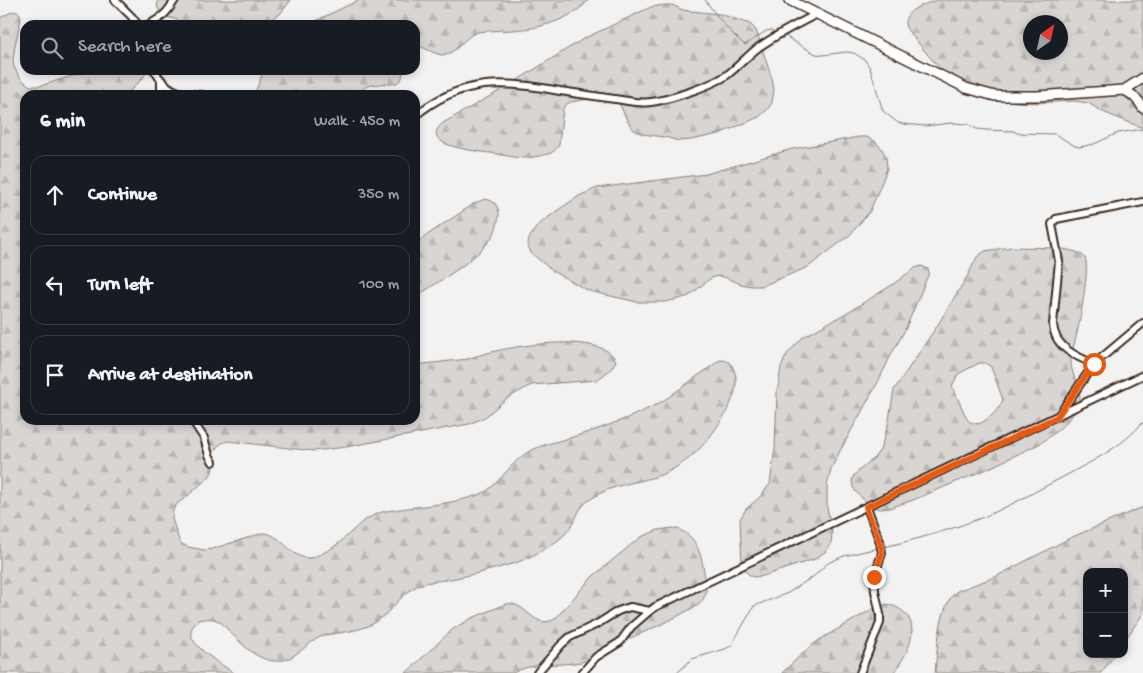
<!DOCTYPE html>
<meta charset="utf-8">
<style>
body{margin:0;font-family:"Gochi Hand",sans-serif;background:#20242c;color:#f1f3f6}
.controls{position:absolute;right:15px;bottom:15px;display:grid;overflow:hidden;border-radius:10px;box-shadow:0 2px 8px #0003}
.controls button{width:45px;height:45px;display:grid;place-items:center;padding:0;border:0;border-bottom:1px solid #363941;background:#171b24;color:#f1f3f6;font:25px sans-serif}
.compass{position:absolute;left:1023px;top:15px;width:45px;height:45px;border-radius:50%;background:#171b24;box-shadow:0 2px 8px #0003;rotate:34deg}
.stop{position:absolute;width:15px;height:15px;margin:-11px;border:4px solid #ea580c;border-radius:50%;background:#fff}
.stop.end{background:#ea580c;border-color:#fff;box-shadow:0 1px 5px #0008}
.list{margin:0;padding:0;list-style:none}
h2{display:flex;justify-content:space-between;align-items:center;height:65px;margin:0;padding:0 20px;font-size:21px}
h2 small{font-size:16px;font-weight:400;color:#9ea1a6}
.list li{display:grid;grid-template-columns:32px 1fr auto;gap:15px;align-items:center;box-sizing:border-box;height:80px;margin:0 10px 10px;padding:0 10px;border:1px solid #363941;border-radius:15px}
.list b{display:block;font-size:19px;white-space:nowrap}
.list em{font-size:16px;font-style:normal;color:#9ea1a6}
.icon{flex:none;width:28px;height:28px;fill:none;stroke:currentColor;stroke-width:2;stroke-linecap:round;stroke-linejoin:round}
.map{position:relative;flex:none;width:1143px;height:673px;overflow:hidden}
.search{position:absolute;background:#171b24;box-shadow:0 2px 8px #0003;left:20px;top:20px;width:400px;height:55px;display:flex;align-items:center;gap:12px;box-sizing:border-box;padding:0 18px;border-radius:15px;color:#9ea1a6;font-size:19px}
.panel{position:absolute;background:#171b24;box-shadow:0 2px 8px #0003;left:20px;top:90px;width:400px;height:335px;border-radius:15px}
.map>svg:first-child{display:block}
.forest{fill:url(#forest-firs);stroke:#8a8078;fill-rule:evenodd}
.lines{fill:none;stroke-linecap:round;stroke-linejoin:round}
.stream{stroke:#827770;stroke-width:1}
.street-casing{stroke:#3b2a1e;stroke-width:10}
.secondary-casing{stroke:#3b2a1e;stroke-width:12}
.street{stroke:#fff;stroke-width:6}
.secondary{stroke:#fff;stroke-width:9}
.route{stroke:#ea580c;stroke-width:6}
</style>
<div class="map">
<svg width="1143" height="673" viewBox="0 0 1143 673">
<defs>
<pattern id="forest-firs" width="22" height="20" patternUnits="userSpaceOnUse" patternTransform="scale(1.25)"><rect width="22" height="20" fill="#d8d5d2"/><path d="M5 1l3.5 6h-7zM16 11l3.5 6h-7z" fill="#bab7b4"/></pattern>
</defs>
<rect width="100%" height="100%" fill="#f3f2f2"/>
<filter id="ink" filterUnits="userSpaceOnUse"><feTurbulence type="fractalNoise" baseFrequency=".02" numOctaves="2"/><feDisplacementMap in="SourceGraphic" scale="10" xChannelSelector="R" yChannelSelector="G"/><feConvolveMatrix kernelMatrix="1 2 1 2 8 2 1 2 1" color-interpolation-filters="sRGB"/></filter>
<g filter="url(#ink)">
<path class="forest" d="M158,0H291L280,14L261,25H194L164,16C159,12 156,7 158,0Z
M359,0H589C583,6 576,12 568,16C551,25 531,29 513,30C501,31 489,30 478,32C464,36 458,53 443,55C436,55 423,47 415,44V25H307Z
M938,0H1143V128L1103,112L1088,103L1075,101C1048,102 1017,106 991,97C976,92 955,82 943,71C933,62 924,50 915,39C912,35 905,29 905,23C906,8 926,4 938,0ZM1030,22H1060V52H1030Z
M665,5H672L683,10L691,11L720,14L750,24L756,30L772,79L774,90L772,103L767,110L759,117L719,134L691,140L678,141L669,138L643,134L634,130L628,122L619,103L599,97L571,102L567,104L563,108L559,145C557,148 555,151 551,153C545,155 531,158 524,158C513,158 501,154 490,153C477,151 416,146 443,123L508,86L583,39L651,7Z
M13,11L18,12L20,14L21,19L15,45L13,61L14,67L21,79L30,86H40L91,70H147L143,78L126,95H25V420H415V365L468,359C494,348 603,328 616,361L611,369L597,380L531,385L506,399L485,417L469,424L346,447L314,451L228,441L222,443L217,447L212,456L214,465L212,472L209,477L184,499L178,503L173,510L172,519L180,543L188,547L204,550L212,549L263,533C281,533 291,558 308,558C313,558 318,555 323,553C344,544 354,524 374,515C384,510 396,510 407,508C431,505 455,503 478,495C498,489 510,460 532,450C546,443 561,441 576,436C605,427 636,416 663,401L720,360C726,360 730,362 732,366C746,389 721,421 709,438C696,455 675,471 655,477C634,483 612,485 594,497C575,508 579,518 567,532C559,542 535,555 523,560C517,563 511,564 505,566C485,572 466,576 446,580C437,581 425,582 417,586C401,594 392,611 377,621C366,629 351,631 338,633C333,634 328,634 323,636C307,641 297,660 278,661C257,662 241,643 228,630C224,625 219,620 213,619C208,618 203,619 198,620C196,623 192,627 191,630C188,646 223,665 234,673H0V18Z
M264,70H403C403,76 402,80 397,83C384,85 364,81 358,95H254Z
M859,137H866L875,141L882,149L886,157L887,168L884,177L870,211L850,235L808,267L762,286H751L741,284L724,277L718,276L711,278L689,296L679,299L665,302H637L589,291L554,272L531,253L528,246V242L530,237L537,226L558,210L579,196L597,188L706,174L792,149Z
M485,199C494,200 499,206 499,215C498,222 496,231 492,237C477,260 438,282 415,297V243L475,203Z
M1011,247C1026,248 1078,245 1085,258C1090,267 1080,321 1077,333C1075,342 1072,350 1071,359C1069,374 1084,389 1079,404C1075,417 1051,437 1039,444L985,470L913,500L890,508L880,509L870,506L856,492L853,487L852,481L854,475L874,458L880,450L888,425L894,390L937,326L968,275L977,257L985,251ZM979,363H985L991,367L1003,400C998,411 989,419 979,424L970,422L967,419L952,386L958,374Z
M922,266L928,269L929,273L905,330L891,355L878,382L840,451L831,469L827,486V507L832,533L831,543L826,551L815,559L763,576L753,577L747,573L742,566L740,519L746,509L760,497L770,484L775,448L777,393L781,367L787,354L803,337L850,311L892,285L915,268Z
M1143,507V614L1124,641V572H1087V654H1115L1101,673H935C937,652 939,604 957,591L995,577L1070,538Z
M673,528C702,533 704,568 706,592C705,597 702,601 698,604C692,609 685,612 678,616C658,627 636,635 615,645C604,650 594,659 581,662C561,666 530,662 513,673H406L453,629L472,618L506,604C525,600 534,631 555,619L592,577L632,544L641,537L658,530Z
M887,604C927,614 911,651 893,673H782L805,651L819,640L876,607Z"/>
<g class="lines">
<path class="stream" d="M705,0C717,16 730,33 745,45L766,31L771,30L778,33
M784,35L798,44L816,54L823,55L846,52L854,53L865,60L870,68L883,111L898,123L903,124L925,126L952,123L968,124L977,129L986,130L1013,131L1017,133L1055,134L1075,146L1080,147L1094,144L1118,133L1143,129
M884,547C922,538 958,528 993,513C1018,502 1041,488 1065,476C1092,461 1123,447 1143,422
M677,673L692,659L725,649L731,646L754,606L788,593L814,576L828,563L844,556L878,548"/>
<defs>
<path id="street" d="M115,0L132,17L138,25
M148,25C162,18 167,13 175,0
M154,70C167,91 179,95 202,95
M161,81V95
M415,116C460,78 505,80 560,91C585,95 610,98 635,102C640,102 646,103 651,102C669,100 713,85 727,75C739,66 748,55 759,47C778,34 797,24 817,14
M1094,364C1075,356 1054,347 1053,324L1059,261L1052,224L1056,219L1143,202
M1058,416L1094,364L1143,323
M192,420L204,438L209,455L213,462
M537,673L561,645L570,637L597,624L618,611L630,607L650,611
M582,673L596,657L620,642L631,627L646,614L655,607L1143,375
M860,673L880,623V614L875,591L874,577L882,553L880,542L867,507"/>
<path id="secondary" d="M789,0L966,88L995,96H1037L1124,90C1133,94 1138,99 1143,108
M1124,90L1143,78"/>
</defs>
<use href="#street" class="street-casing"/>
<use href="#secondary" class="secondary-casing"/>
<use href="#street" class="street"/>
<use href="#secondary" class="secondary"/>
</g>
</g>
<g class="lines" filter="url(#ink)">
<path class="route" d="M874,577L882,553L880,542L866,507L1057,417L1094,364"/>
</g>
</svg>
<div class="controls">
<button>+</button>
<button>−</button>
</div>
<svg class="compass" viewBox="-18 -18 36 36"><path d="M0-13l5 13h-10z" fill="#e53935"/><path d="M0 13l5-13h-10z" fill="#9ea1a6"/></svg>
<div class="stop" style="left:1094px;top:364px"></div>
<div class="stop end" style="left:874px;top:577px"></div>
<div class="search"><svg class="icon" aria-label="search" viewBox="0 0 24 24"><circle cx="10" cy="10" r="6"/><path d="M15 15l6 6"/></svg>Search here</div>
<section class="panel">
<h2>6 min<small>Walk · 450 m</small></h2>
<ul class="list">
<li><svg class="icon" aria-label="ahead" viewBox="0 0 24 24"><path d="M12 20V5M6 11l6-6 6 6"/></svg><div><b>Continue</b></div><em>350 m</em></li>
<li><svg class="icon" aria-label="left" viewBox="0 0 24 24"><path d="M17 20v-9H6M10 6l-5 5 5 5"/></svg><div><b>Turn left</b></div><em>100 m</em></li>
<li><svg class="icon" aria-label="arrive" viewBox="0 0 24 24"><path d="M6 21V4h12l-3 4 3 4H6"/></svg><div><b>Arrive at destination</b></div></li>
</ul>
</section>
</div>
